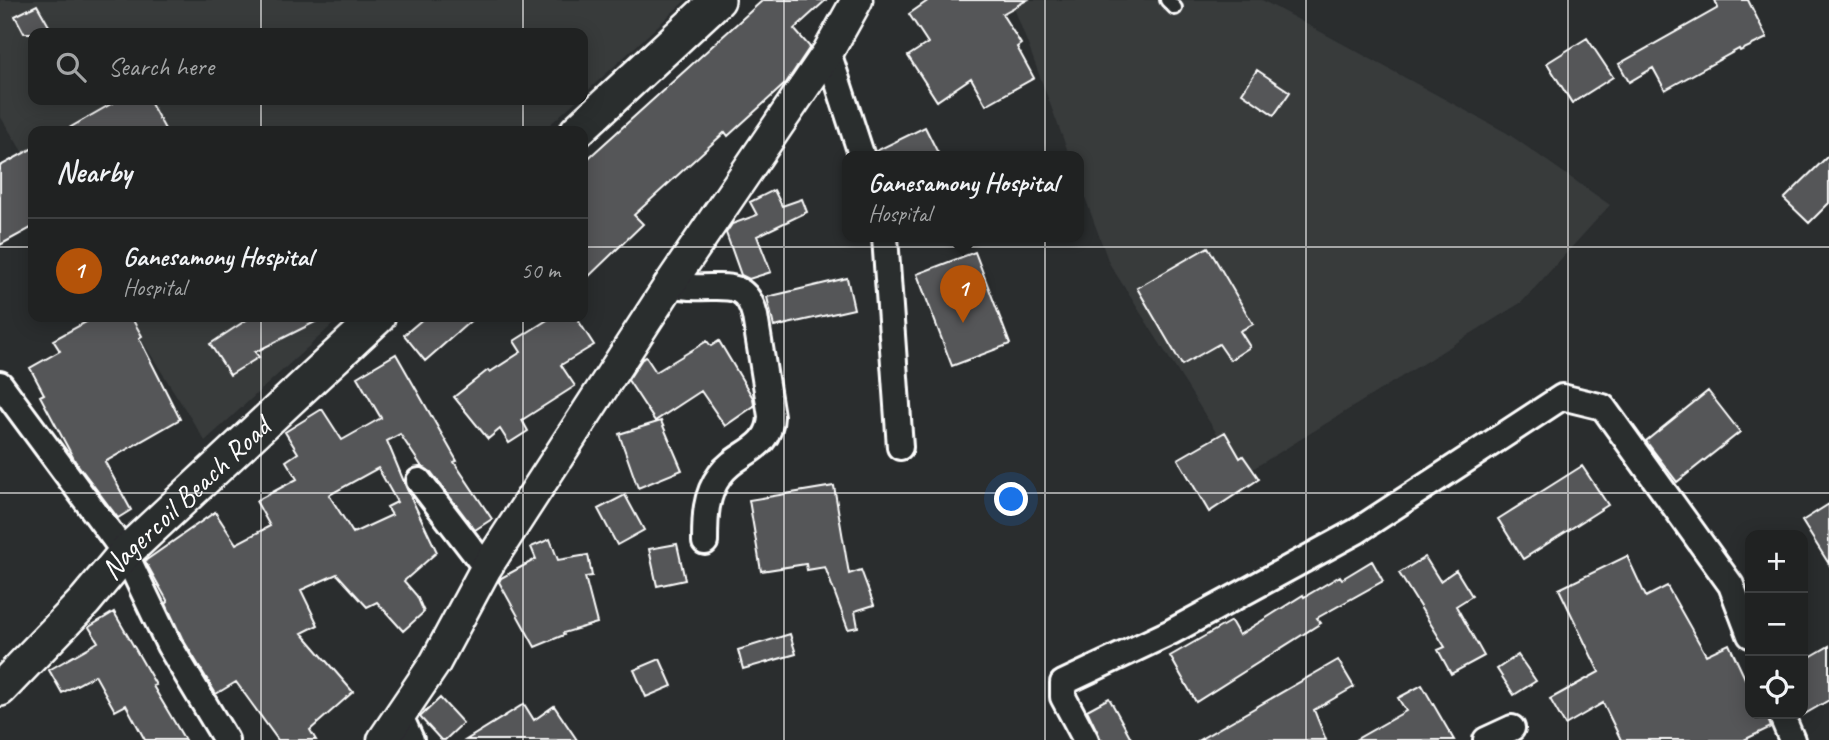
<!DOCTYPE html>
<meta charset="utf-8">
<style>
body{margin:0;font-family:Caveat,sans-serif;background:#282a2a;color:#f1f3f6}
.controls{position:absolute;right:21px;bottom:21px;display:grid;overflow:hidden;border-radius:14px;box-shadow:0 4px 18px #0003}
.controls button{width:63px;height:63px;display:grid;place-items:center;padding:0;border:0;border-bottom:2px solid #3d3f40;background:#202222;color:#f1f3f6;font:35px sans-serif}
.you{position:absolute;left:1012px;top:500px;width:24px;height:24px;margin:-18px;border:5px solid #fff;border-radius:50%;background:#1a73e8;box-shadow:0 0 0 10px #1a73e833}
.badge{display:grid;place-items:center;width:46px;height:46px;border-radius:50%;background:#b45309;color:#fff;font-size:23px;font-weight:700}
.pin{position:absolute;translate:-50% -58px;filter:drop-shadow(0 2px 4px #0008)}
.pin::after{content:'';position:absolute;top:37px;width:24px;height:21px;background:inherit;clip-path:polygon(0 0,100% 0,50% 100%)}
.popup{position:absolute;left:842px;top:151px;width:242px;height:91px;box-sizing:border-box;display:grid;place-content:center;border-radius:14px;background:#202222;filter:drop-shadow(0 2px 5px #0005);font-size:23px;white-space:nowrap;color:#a2a4a5}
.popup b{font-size:26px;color:#f1f3f6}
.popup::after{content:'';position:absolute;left:50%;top:100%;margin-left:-14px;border:14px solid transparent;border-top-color:#202222}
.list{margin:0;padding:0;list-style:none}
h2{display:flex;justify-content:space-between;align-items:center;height:91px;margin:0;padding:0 28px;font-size:30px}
h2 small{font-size:23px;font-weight:400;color:#a2a4a5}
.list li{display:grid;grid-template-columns:46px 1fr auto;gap:21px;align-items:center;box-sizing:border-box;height:105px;padding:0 28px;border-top:2px solid #3d3f40}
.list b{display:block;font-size:26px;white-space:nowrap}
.list p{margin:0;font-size:23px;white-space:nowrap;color:#a2a4a5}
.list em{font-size:23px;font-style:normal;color:#a2a4a5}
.icon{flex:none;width:38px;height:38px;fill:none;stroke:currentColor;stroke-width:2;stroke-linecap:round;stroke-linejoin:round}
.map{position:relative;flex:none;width:1829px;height:740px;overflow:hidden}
.search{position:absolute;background:#202222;box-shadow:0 4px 18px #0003;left:28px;top:28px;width:560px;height:77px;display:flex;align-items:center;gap:18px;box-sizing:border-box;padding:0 24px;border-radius:14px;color:#a2a4a5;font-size:26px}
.panel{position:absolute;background:#202222;box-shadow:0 4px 18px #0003;left:28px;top:126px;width:560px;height:196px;border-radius:14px}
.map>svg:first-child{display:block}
.built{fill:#373a3b}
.building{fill:#555758;stroke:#fff;stroke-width:2;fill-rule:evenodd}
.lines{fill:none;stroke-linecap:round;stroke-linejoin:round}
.service-casing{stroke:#fff;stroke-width:18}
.minor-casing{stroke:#fff;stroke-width:30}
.tertiary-casing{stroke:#fff;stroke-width:35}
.secondary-casing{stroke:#fff;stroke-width:38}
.service{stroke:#2a2d2e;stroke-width:12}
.minor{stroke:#2a2d2e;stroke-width:24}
.tertiary{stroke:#2a2d2e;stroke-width:30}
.secondary{stroke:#2a2d2e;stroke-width:33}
.grid{fill:none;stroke:#fff;stroke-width:2;stroke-opacity:0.55}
.labels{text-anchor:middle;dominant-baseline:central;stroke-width:5;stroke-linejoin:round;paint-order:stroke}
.street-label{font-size:30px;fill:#fff;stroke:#2a2d2e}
</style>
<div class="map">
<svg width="1829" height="740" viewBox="0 0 1829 740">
<rect width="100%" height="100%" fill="#2a2d2e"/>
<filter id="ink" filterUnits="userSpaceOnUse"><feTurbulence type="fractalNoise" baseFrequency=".0143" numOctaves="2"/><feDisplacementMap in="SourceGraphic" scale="14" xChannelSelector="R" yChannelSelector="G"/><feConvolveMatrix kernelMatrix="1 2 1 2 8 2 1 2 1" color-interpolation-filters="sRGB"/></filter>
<g filter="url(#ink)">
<path class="built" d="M0,0H686L583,95V33H33V100H577L543,131H33V169L0,116Z
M1021,0H1262L1507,133L1610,205L1522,302L1243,475L1109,263L1079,181L1078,157H1070L1013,5Z
M127,317H341L205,441Z"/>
<path class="building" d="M763,0H826L794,29L810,47L786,83L728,136L725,132L634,215L643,224L583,282V163Z
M929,0H1027L1002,14L1021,44L1017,47L1034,78L986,105L971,78L937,101L908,56L928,43L909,14Z
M1715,0H1748L1767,38L1740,51L1739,49L1665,90L1653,68L1629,82L1619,64L1718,8Z
M37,5L53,33H24L15,16Z
M1587,38L1613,77L1572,103L1547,63Z
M1257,70L1290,92L1274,115L1242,93Z
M118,100H149L166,131H64Z
M925,127L940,157H876V151Z
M33,148V227L0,245V166Z
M1829,155V203L1809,223L1784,199Z
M774,190L782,206L802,199L807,212L757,236L771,272L749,279L741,275L726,233L732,224L757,215L750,202Z
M1208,247L1253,324L1240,331L1250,347L1230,360L1219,344L1182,365L1137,288Z
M975,252L1010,344L952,366L917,274Z
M847,278L854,309L774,327L767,297Z
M95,317H131L142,336L139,338L180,419L105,462L131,510L118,518L75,461L40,396L44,394L30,368L60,351L53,340Z
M251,317H325L255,352L259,357L230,375L210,344Z
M425,317H475L425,361L404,335Z
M552,317H576L594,345L561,365L575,386L522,420L528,431L509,443L500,429L488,439L454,397L488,370L490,372L521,352L514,341Z
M707,341L711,346L719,341L753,398L754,406L725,426L701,391L655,421L628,380L642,359L646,357L656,372Z
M396,354L457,461L454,462L492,519L475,530L431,472L422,467L400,434L387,441L407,489L437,552L404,581L417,596L424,612L403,631L377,602L367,607L337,574L301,590L318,625L302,633L353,692L310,730L316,740H278L236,682L216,694L182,638L166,604L168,602L145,561L215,512L236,544L270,526L256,501L297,479L286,461L298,453L285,432L322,409L342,440L381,418L357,377ZM378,468L397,502L387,507L392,515L353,533L329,495Z
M1708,391L1740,432L1677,482L1646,441Z
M661,421L682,470L638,488L619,434Z
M1225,432L1240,458L1243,456L1259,479L1209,512L1178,459Z
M1582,466L1608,505L1523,559L1498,519Z
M834,486L849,574L861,570L874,605L855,611L858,627L848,629L825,567L807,570L806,564L761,571L749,500Z
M625,495L644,530L617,545L598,509Z
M1829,504V564L1802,521Z
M550,539L558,560L588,555L592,576L585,577L597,623L563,633L564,635L535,647L499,582L501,578L536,559L531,547Z
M677,544L685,580L657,586L649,549Z
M1627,556L1646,597L1667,586L1706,655L1729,644L1750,689V714H1766L1771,727L1744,740H1621L1603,703L1565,725L1550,699L1599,672L1559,589Z
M1425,557L1440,581L1456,570L1472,596L1456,606L1484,656L1451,674L1438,650L1445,647L1399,573Z
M1372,561L1383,581L1317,618L1321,623L1196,702L1170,656L1231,621L1239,635L1303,595L1304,597L1340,576L1342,579Z
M114,612L156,685L153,686L185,740H145L126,705L115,711L95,675L62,693L49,670L98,642L89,627Z
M790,634L796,654L743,669L738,650Z
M1829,646V700L1803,715V661Z
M1518,655L1536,681L1514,695L1497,669Z
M660,659L672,686L646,697L634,670Z
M1338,660L1354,687L1314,710L1326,740H1199Z
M1422,685L1454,740H1355L1406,711L1398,698Z
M440,698L463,723L445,740H441L420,717Z
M1109,698L1132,740H1101L1087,710Z
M524,704L534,720L554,706L577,740H466Z"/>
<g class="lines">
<defs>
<path id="service" d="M1167,0L1175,8"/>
<path id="minor" d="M828,52L862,157
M885,237L900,447
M670,284C677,285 685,287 692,287C723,289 746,278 755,316L771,416C770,451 737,451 720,475C705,495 705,518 705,542
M0,384L125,553L169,645L226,740
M419,481L486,568
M1781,714L1792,740
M400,716L411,740
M1086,740L1063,697V683L1171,632L1357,531L1562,397L1603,407L1731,585L1750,635
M1486,740L1512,728"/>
<path id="tertiary" d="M383,740L435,663L486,568L670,284L828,52L857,0"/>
<g id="secondary">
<path d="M577,131L718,0"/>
<path id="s1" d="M0,689L85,601L125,553L378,317"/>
</g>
</defs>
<use href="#service" class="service-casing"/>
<use href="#minor" class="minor-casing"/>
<use href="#tertiary" class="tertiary-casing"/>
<use href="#secondary" class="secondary-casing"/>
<use href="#service" class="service"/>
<use href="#minor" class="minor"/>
<use href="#tertiary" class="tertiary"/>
<use href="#secondary" class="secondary"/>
</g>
</g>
<path class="grid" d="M261,0V33M523,0V33M784,0V740M1045,0V740M1306,0V740M1568,0V740M261,100V131M523,100V131M0,247H33M583,247H1829M261,317V740M523,317V740M0,493H1829"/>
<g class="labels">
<g class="street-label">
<text stroke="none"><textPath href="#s1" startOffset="266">Nagercoil Beach Road</textPath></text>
</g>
</g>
</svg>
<div class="controls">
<button>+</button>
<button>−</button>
<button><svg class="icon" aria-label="locate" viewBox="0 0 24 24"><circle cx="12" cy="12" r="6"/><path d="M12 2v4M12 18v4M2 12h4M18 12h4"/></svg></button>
</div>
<div class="you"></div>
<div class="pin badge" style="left:963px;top:323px">1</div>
<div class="popup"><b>Ganesamony Hospital</b>Hospital</div>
<div class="search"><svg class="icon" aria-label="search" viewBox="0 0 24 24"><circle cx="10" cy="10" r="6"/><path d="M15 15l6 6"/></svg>Search here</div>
<section class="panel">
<h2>Nearby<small></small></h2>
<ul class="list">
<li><span class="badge">1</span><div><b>Ganesamony Hospital</b><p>Hospital</p></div><em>50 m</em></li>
</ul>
</section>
</div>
